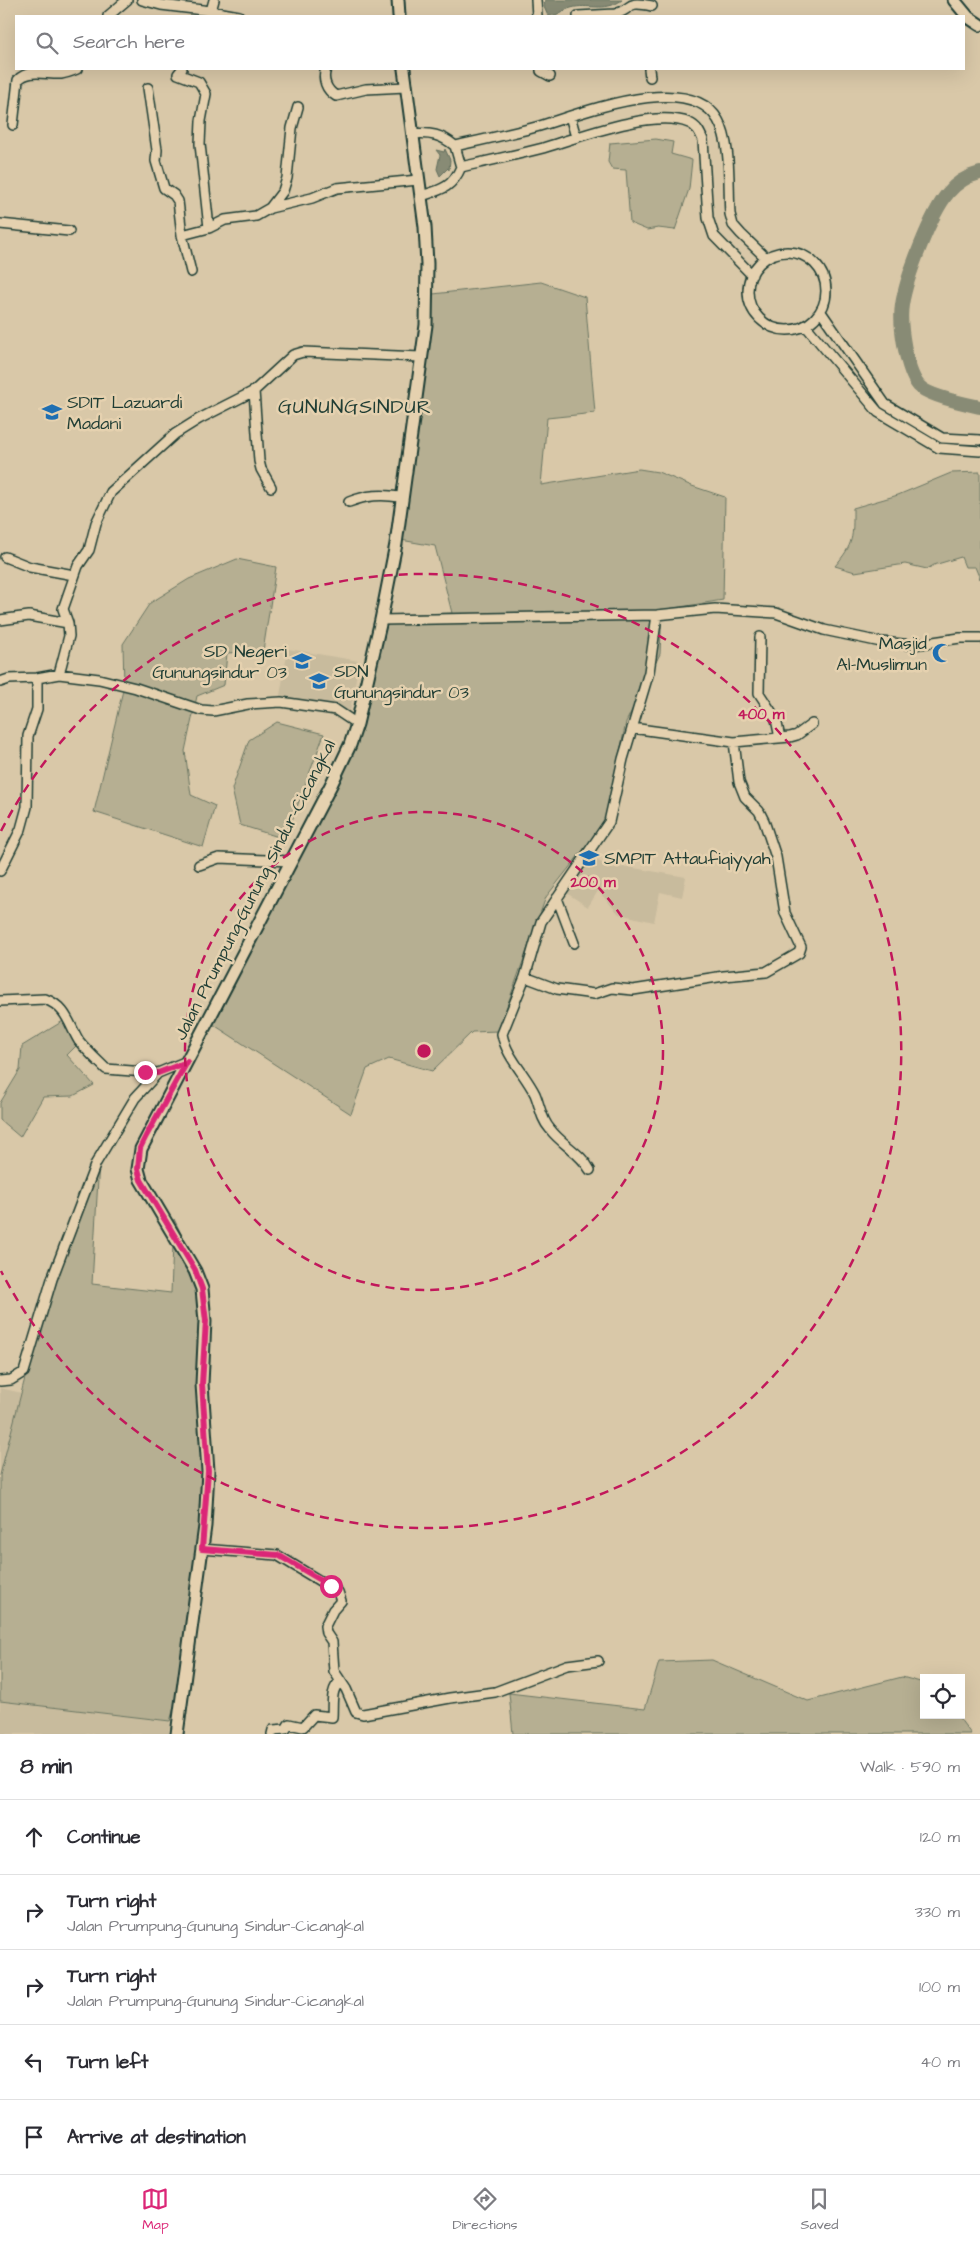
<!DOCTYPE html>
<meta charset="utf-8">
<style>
body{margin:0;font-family:"Architects Daughter",sans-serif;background:#f2f2f3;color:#2b2b33}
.controls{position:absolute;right:15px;bottom:15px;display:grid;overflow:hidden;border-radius:0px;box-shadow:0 5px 20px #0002}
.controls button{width:45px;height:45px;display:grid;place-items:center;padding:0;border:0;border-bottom:1px solid #e1e1e2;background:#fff;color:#2b2b33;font:25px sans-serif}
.stop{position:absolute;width:15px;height:15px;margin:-11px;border:4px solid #db2777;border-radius:50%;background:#fff}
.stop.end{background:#db2777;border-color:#fff;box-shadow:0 1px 5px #0008}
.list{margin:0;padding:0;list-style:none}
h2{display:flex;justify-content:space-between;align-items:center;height:65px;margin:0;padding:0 20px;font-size:21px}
h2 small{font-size:16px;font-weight:400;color:#7c7c81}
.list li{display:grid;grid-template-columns:32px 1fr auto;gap:15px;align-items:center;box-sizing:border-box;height:75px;padding:0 20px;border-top:1px solid #e1e1e2}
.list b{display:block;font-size:19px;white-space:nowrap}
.list p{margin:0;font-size:16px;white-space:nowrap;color:#7c7c81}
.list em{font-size:16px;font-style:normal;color:#7c7c81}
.icon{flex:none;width:28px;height:28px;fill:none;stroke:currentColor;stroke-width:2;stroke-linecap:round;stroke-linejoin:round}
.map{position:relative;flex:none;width:980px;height:1734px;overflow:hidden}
.search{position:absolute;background:#fff;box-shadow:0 5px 20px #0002;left:15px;right:15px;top:15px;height:55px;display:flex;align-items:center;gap:12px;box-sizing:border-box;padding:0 18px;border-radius:0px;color:#7c7c81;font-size:19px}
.sheet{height:440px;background:#fff}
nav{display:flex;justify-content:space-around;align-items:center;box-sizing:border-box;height:70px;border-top:1px solid #e1e1e2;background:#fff;font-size:14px;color:#7c7c81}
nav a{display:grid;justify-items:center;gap:2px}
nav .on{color:#db2777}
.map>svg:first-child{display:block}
.built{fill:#c8bb9d}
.green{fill:#b6af92;stroke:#6a7663}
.water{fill:#888b75;stroke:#5e6c5b}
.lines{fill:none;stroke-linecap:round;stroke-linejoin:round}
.river{stroke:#888b75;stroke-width:14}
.street-casing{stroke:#1f3d34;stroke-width:12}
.secondary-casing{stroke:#1f3d34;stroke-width:15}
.street{stroke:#e5d1af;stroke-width:9}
.secondary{stroke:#e5d1af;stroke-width:11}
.route{stroke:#db2777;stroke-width:6}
.ring{fill:none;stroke:#c2185b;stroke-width:2.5;stroke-dasharray:9 6}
.labels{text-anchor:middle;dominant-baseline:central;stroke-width:5;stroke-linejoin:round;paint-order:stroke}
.poi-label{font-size:18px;fill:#1f3d34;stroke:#e5d1af;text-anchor:start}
.street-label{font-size:18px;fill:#1f3d34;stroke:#e5d1af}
.quarter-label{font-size:20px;letter-spacing:1px;fill:#1f3d34;stroke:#e5d1af}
.centre{fill:#c2185b;stroke:#e5d1af;stroke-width:2.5}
.ring-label{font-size:15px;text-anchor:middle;font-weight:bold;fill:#c2185b;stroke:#e5d1af;stroke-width:5;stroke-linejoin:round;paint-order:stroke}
</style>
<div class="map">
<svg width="980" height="1734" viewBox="0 0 980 1734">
<rect width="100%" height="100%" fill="#d9c8a8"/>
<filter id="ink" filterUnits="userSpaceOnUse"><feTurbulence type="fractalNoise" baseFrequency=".02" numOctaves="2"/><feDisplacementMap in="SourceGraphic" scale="10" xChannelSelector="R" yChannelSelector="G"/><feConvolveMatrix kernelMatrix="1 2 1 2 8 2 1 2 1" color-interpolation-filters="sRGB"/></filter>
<g filter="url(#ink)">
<path class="built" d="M288,649L359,661L350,712L279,701Z
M589,856L611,868L628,867L686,877L682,897L660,892L654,922L619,914L598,891L588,907L565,892Z
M0,1388L22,1393L0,1475Z
M0,1701L170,1721L169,1734H0Z"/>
<path class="green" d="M656,139L673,142L671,154L692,160L689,189L675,230L658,228L647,230L630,223L626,170L612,169L608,162L610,143Z
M541,282L585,297L595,413L547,418L541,485L639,469L658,472L692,486L725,497L723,600L662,610L660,654L626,722L606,821L546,897L498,1031L472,1032L432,1071L389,1059L367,1069L351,1114L208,1021L354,732L380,615L452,613L435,546L395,539L433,294Z
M980,472V579L975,567H965L961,557L934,565L927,569L905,564L855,572L835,566C854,544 853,537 853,508L898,495L951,473Z
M237,559L276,567L263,651L227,653L224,685L197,696L185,751L191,795L215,806L203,847L94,812L124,686L123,644L150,603L189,579Z
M277,722L324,734L285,839L240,825L232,789L249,740Z
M68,1018L79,1043L67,1055L94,1085L73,1096L43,1097L20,1137L0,1120V1103L20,1070L22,1046Z
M99,1162L92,1284L171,1293L174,1219L197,1267L210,1326L204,1501L187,1665L170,1721L0,1701V1475L41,1316Z
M712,1660L808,1701L902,1677L924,1683V1715H957L971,1734H513L509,1693L645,1709L659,1662Z"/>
<path class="water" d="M545,0H622C604,13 588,3 571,8C562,10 559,16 548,16L544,7Z
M445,149L450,160L449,170L448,168L440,176L437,169L440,155L436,150L444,152Z"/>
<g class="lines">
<path class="river" d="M980,173C968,176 956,183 948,193C931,213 906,278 902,305C899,324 906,371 919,386C928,396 966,404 980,407"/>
<defs>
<path id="street" d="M142,0L161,5L211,11L214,0
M536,0L537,16
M209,14L211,11L239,16
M108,16L127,0
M578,16L615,14C635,9 623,0 652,6
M182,69L178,74L199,82L206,94L201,121L200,144L209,228L182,235L191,272
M326,69C322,79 326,90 336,96L366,89L406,87
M541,69V71L550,76
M649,69L650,77
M148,88L157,150L156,161L164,188L174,195L178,201L182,235
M570,116L576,137
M13,125L18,80C29,68 47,75 61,74C67,73 72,71 77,69
M412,134C430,132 442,135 455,146C482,140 510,134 536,127C578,115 689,69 718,120C732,144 728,187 730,214L733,225L741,234L766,258
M455,146L461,167
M421,196C441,190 452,188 461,167C488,161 516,155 543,148C579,137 654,108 689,123C697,126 700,133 703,140L708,218L714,236L752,275
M270,208L312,198L337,188L418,180
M0,224L69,231
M209,228L225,220L256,216L270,208L283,191L287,178L292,128L298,107
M748 291a39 39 0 1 1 78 0a39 39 0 1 1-78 0Z
M821,312L885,404L942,438L980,440
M806,326L878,412L939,448L980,451
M254,391L259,461L261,469L271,487
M349,502C367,495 381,494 400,497
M5,557L30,567L74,575
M0,620L29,616L68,623
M381,620L657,615L715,609L776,613L824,630L881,642L913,645L960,638H980
M760,637L759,693L776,719L780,738
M59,674L69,636L68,623L63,609L78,566L89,550L96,523L111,492L175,434L199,419L254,391L293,355L303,352L421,357
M0,682L9,679L37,678L59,674L99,679L136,688L201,710L213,711L248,704L281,702L336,710L357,724
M632,728L734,742L790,737L797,735L812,724
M199,865L219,858L291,861
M0,871L21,829L27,807L28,736L37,709V678
M557,898L574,943
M525,977L557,989L594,994L612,988L633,990L724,976L766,972L799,953L801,947L785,913L776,857L764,821L759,811L745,797L739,782L734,742
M0,1001L45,999C67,1007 69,1025 79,1041C87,1051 97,1060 106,1069L158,1073
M590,1170C581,1153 562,1145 550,1129C541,1119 540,1106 535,1094C525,1074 506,1056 502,1034L525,977L541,922L609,822L623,759L649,672L657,615
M0,1381L11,1380L24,1372L52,1279L96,1163L135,1098L158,1073L187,1061
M202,1549L277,1555L338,1592L341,1601L333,1610L325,1626L326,1633L332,1642L334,1671L346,1689L356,1712L363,1714L450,1698L495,1692L567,1665L598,1661
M272,1734L273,1730L286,1729L289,1724L303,1727L314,1715L332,1717C333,1706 330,1689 340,1682"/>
<path id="secondary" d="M398,0L399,16
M954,0L968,17L980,25
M177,1734L205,1526L208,1471L202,1384L205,1321L202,1289L195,1271L141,1180L138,1169L141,1149L331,785L350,745L357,724L381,620L396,544L426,325L427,264L425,227L404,69"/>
</defs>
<use href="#street" class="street-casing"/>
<use href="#secondary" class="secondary-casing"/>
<use href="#street" class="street"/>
<use href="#secondary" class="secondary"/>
</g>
</g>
<g class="lines" filter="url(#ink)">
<path class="route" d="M145,1072L158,1073L187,1062L146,1136L140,1148L138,1169L141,1180L195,1270L202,1289L206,1321L202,1384L208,1471L202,1549L278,1555L331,1586"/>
</g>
<g class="ring">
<circle cx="424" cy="1051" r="239"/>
<path d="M1 831A477 477 0 1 1 1 1271"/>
</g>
<defs>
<symbol id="school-bare" viewBox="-9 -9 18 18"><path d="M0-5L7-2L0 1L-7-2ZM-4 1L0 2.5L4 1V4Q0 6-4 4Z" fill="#1f6fb2" stroke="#e5d1af" stroke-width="2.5" paint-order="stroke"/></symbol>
<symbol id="mosque-bare" viewBox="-9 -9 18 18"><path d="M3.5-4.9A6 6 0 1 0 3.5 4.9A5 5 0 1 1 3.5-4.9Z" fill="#1f6fb2" stroke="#e5d1af" stroke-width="2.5" paint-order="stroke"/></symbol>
</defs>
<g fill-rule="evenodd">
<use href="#school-bare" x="38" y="398" width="28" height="28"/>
<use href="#mosque-bare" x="928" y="639" width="28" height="28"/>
<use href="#school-bare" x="288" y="647" width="28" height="28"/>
<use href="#school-bare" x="305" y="667" width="28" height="28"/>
<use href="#school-bare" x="575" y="844" width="28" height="28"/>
</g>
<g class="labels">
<g class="poi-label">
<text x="67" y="402">SDIT Lazuardi<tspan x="67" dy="21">Madani</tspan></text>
<text x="927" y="643" text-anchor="end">Masjid<tspan x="927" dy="21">Al-Muslimun</tspan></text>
<text x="287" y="651" text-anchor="end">SD Negeri<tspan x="287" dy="21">Gunungsindur 03</tspan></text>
<text x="334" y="671">SDN<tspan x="334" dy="21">Gunungsindur 03</tspan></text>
<text x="604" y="858">SMPIT Attaufiqiyyah</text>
</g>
<g class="street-label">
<text transform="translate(255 890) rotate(-63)">Jalan Prumpung–Gunung Sindur–Cicangkal</text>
</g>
<g class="quarter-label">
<text x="355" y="407">GUNUNGSINDUR</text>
</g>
</g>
<circle cx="424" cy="1051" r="8" class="centre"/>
<g class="ring-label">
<text x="761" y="719">400 m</text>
<text x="593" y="887">200 m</text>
</g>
</svg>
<div class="controls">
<button><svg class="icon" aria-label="locate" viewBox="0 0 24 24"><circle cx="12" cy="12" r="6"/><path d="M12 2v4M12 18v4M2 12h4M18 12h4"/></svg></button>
</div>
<div class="stop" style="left:331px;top:1586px"></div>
<div class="stop end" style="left:145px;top:1072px"></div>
<div class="search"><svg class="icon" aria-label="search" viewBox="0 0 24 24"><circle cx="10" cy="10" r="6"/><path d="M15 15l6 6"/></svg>Search here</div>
</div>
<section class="sheet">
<h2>8 min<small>Walk · 590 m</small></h2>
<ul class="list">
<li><svg class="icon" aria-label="ahead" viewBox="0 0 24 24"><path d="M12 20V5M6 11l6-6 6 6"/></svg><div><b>Continue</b></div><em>120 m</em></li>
<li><svg class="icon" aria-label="right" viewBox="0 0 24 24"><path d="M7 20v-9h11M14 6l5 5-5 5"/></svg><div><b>Turn right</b><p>Jalan Prumpung–Gunung Sindur–Cicangkal</p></div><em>330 m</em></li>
<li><svg class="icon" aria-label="right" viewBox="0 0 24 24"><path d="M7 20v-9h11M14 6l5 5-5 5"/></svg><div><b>Turn right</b><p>Jalan Prumpung–Gunung Sindur–Cicangkal</p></div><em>100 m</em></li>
<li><svg class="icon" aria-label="left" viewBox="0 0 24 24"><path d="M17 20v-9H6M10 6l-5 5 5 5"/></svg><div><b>Turn left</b></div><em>40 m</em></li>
<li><svg class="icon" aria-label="arrive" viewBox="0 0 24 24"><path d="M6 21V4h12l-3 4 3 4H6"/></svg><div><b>Arrive at destination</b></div></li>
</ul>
</section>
<nav>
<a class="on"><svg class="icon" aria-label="map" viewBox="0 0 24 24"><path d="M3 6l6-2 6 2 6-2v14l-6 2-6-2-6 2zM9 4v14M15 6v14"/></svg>Map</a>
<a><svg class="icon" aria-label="directions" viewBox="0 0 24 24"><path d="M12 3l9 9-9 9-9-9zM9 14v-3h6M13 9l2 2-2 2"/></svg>Directions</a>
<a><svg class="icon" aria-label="saved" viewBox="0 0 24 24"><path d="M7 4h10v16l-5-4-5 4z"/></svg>Saved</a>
</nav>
